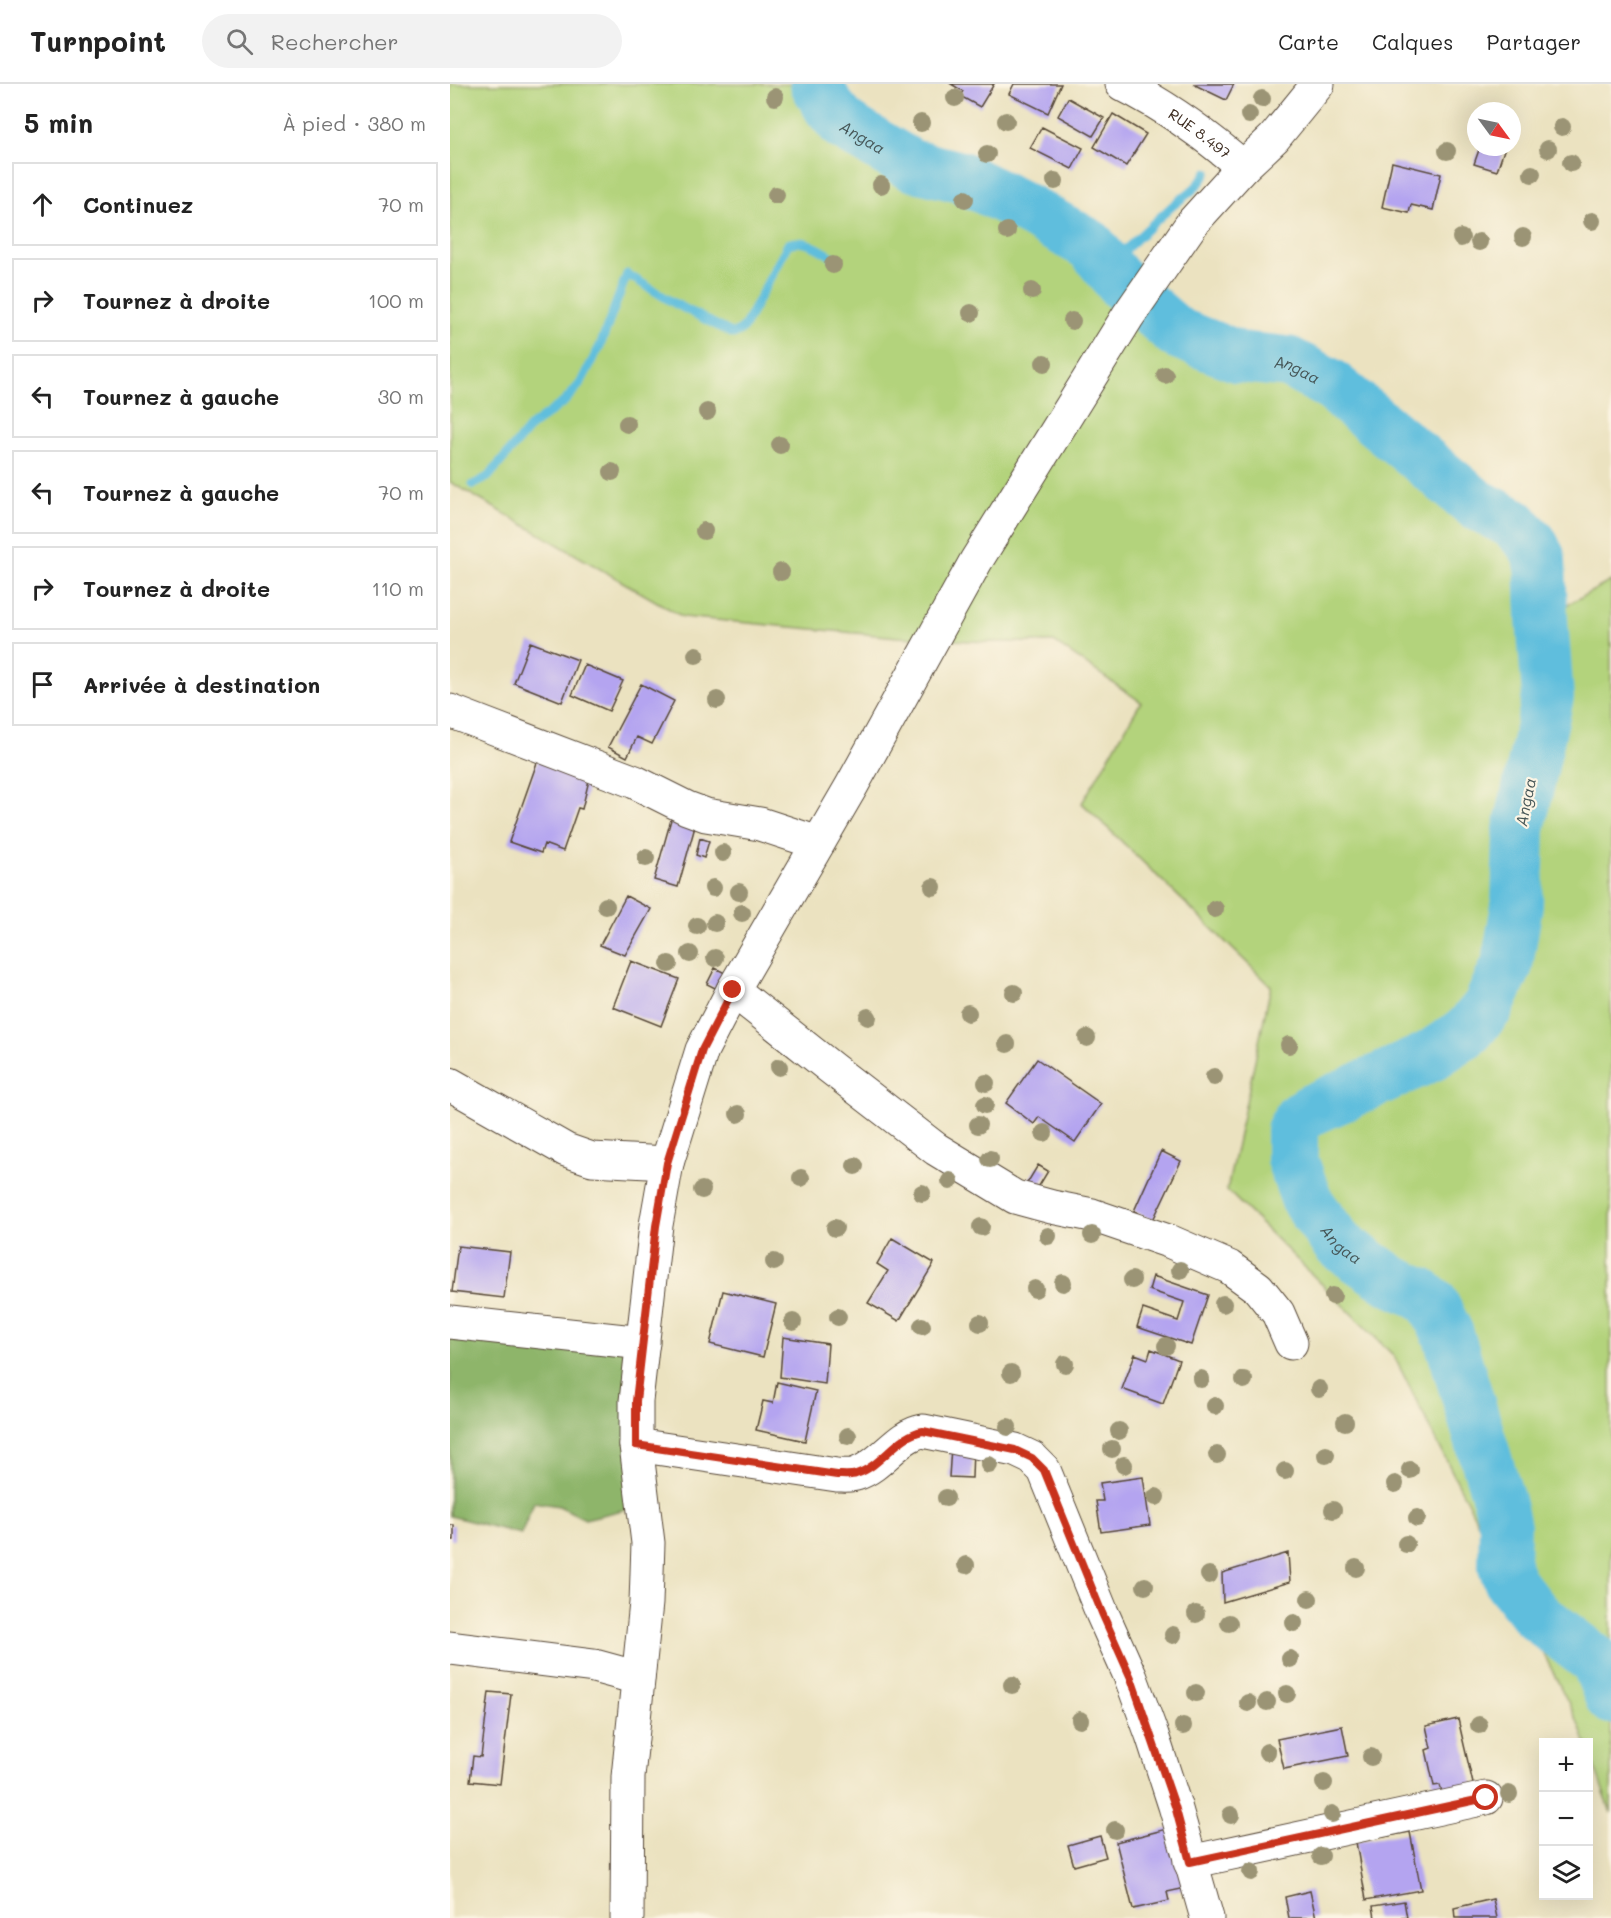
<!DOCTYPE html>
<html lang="fr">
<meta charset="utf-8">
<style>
body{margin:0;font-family:Mali,sans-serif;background:#f2f2f2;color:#222}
.controls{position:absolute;right:18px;bottom:18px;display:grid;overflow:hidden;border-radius:0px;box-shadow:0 6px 24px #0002}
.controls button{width:54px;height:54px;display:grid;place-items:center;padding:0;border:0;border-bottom:2px solid #e0e0e0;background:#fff;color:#222;font:30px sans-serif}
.compass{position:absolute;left:1017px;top:18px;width:54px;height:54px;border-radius:50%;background:#fff;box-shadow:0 6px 24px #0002;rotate:123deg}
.stop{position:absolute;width:18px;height:18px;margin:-14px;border:4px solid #c8321e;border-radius:50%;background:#fff}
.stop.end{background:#c8321e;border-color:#fff;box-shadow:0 2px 6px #0008}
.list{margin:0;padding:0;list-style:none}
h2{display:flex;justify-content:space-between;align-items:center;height:78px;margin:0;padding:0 24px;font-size:26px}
h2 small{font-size:20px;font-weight:400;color:#767676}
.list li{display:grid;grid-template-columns:39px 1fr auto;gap:18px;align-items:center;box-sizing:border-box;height:84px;margin:0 12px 12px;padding:0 12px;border:2px solid #e0e0e0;border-radius:0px}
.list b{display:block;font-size:22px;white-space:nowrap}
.list em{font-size:20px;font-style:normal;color:#767676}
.icon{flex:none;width:33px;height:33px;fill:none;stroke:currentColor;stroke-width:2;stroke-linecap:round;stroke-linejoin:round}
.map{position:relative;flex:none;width:1161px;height:1834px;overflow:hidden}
header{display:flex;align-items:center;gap:36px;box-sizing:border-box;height:84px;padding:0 30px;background:#fff;border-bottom:2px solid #e0e0e0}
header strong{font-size:28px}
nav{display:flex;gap:33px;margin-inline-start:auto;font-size:21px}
.search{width:420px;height:54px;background:#f2f2f2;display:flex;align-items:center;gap:15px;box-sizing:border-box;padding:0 21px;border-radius:33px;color:#767676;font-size:22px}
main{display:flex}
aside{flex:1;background:#fff}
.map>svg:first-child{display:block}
.green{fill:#b3d37b;stroke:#777e4c;stroke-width:1.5}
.forest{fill:#8eb56b;stroke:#647044;stroke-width:1.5}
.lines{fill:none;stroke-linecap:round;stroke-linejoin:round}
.stream{stroke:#5ebedd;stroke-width:9}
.river{stroke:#5ebedd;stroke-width:52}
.building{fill:#b4a4f0}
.minor-casing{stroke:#554636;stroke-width:35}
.tertiary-casing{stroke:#554636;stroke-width:35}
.minor{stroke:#fff;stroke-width:33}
.tertiary{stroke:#fff;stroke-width:33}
.tree{fill:#9b9474}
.route{stroke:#c8321e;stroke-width:8}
.labels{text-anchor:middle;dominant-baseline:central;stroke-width:4.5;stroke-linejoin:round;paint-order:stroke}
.street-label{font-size:15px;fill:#3b2a1e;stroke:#fcf5e5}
.water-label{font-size:16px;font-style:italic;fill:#465657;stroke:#fcf5e5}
</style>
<header>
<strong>Turnpoint</strong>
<div class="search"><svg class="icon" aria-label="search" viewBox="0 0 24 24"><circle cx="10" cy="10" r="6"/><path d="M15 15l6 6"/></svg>Rechercher</div>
<nav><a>Carte</a><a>Calques</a><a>Partager</a></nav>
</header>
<main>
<aside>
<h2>5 min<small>À pied · 380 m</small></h2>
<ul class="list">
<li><svg class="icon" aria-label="ahead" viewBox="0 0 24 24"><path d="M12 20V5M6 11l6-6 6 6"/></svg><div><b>Continuez</b></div><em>70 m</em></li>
<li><svg class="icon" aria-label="right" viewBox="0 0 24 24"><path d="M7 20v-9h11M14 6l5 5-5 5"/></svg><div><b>Tournez à droite</b></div><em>100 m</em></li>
<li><svg class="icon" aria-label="left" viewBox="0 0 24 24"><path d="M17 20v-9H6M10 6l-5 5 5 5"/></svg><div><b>Tournez à gauche</b></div><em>30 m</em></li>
<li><svg class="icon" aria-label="left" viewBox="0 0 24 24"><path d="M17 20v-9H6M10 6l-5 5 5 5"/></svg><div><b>Tournez à gauche</b></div><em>70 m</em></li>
<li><svg class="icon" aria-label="right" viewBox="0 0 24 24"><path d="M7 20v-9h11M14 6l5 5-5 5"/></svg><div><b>Tournez à droite</b></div><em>110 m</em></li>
<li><svg class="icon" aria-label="arrive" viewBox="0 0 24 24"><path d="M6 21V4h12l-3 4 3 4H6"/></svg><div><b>Arrivée à destination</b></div></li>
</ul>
</aside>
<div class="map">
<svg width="1161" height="1834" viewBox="0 0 1161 1834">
<rect width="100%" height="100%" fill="#fcf5e5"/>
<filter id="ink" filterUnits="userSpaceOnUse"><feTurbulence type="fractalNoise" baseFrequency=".0167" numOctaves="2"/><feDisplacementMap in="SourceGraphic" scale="12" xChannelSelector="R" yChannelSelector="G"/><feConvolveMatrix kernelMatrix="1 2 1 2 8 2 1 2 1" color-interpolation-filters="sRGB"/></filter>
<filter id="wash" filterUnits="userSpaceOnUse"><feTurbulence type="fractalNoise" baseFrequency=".008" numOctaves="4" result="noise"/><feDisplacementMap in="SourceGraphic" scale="24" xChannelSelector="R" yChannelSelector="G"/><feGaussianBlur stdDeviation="1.35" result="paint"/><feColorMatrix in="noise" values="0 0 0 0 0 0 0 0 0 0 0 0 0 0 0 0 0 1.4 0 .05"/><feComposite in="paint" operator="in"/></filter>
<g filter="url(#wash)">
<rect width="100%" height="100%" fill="#ebe2c0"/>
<path class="green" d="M0,0H366L379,23L394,41L461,81L511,93L574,124L640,161L673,202L727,249L789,273L838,278L880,300L1025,420L1063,439L1082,459L1090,475L1092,534L1161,497V1729L1139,1667L1138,1658H1135L1127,1636L944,1272L777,1106L821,902L632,719L691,618L604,558H538L448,553L233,533L0,398Z"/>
<path class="forest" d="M0,1235L187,1252L186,1423L135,1435L109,1422L84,1418L71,1450L0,1432Z"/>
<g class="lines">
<path class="stream" d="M659,183C678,162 699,143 720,124C736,110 746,107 757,88
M23,401L38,393L81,342L114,318L130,300L150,262L177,190L224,219L283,250L290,247L294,243L338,160C355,153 372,167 386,175"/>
<path class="river" id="s1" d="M366,0L379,23L394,41L461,81L511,93L574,124L640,161L673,202L727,249L789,273L838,278L880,300L1026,420L1063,439L1082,459L1090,475L1092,535L1098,613L1069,745L1067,821L1057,881L1038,923L1018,947L979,973L861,1026L849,1034L842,1046V1075L857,1117L888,1160L942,1197L969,1209L982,1218L998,1250L1049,1417L1055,1442L1054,1483L1060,1498L1086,1531L1146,1577L1161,1614"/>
</g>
<g id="blocks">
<path class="building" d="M501,0H544L530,23L510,12L513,7Z
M564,0H611L598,29L559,10Z
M743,0H784L776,16Z
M618,14L654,34L643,52L608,32Z
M663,30L696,50L676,82L644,63Z
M592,43L633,64L622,85L580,64Z
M1030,63H1055L1047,87L1024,80Z
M942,78L991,90L983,126L961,121L959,129L932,123Z
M80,558L128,576L112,618L64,599Z
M135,581L173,597L159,627L122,611Z
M191,600L224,617L202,660L187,653L177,673L158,663Z
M90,670L141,688L132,725L128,724L113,767L94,760L91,769L59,758Z
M222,732L246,739L228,803L204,796Z
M250,754L259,757L254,774L246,771Z
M176,812L201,825L175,871L150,861Z
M181,877L229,895L211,942L163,923Z
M265,884L277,890L269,906L257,900Z
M587,975L651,1020L625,1058L589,1033L584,1040L556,1019Z
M711,1067L731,1077L703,1136L684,1127Z
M588,1081L598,1087L586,1107L576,1101Z
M442,1154L484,1179L449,1237L418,1219L438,1187L427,1180Z
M8,1162L60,1168L54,1214L2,1208Z
M703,1192L758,1211L741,1261L687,1243L693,1225L728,1237L734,1218L699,1206Z
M273,1207L326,1220L313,1273L260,1260Z
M333,1253L378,1260L375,1300L330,1293Z
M701,1265L729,1276L713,1320L672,1305L685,1270L698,1275Z
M327,1298L366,1307L355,1357L306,1346L313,1317L323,1319Z
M501,1363L523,1364L522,1394L499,1393Z
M693,1393L700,1441L651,1448L646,1417H653L650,1399Z
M0,1441H4V1456H0Z
M838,1469L840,1498L773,1518L772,1489Z
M39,1608L61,1610L50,1700L20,1697L23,1672L31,1673Z
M1008,1635L1024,1704L993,1712L990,1701L984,1702L976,1666L981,1664L976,1642Z
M892,1642L898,1672L834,1685L827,1655Z
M721,1744L736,1804L717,1808L719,1817L683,1825L666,1758Z
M960,1748L971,1806L916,1816L906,1758Z
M650,1752L656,1773L624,1782L618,1761Z
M860,1807L866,1834H839L835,1813Z
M1043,1815L1047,1834H1005L1004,1824Z
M954,1817L957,1834H925L923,1822Z"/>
</g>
</g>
<g filter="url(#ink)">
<use href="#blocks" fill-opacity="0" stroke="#554636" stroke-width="1.5"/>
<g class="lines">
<defs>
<g id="minor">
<path id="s2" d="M672,0C716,22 756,51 793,83"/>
<path d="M0,627L185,698L237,724L256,731L310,740L368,759"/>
<path d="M283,906L381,984L486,1065L565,1113L602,1123L642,1131L721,1158L779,1183L808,1204L828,1229L841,1259"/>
<path d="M0,1000L116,1066L142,1075L217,1079"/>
<path d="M0,1238L193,1259"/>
<path d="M186,1361L387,1391C393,1391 401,1392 406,1390C432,1382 447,1351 473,1347L565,1366L582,1374L594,1386L652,1529L681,1594L702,1651L725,1722L757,1834"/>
<path d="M0,1564L144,1582L188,1594"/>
<path d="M740,1778L1036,1714"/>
</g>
<path id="tertiary" d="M177,1834L178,1693L196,1519L198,1459L186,1361V1317L206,1141L217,1079L252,966L283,906L401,703L526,477L678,232L743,138L793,83L824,54L868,0"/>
</defs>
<use href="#minor" class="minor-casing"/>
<use href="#tertiary" class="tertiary-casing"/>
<use href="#minor" class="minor"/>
<use href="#tertiary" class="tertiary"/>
</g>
<g class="tree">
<circle cx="325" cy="13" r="9"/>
<circle cx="505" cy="14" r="9"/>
<circle cx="812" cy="15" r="9"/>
<circle cx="799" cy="31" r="9"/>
<circle cx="556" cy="37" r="9"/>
<circle cx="471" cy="39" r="9"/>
<circle cx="1112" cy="43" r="9"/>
<circle cx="1098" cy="65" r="9"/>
<circle cx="997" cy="67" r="9"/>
<circle cx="537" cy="70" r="9"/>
<circle cx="1121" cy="79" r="9"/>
<circle cx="1082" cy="90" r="9"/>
<circle cx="605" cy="97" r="9"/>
<circle cx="431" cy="101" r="9"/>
<circle cx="326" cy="111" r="9"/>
<circle cx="515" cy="115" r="9"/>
<circle cx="1142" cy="137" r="9"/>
<circle cx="557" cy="147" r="9"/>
<circle cx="1073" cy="153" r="9"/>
<circle cx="1011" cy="154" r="9"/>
<circle cx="1029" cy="158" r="9"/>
<circle cx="383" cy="181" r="9"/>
<circle cx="582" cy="207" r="9"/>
<circle cx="521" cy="229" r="9"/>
<circle cx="622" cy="237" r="9"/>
<circle cx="594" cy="279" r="9"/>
<circle cx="715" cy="291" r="9"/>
<circle cx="257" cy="328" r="9"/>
<circle cx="177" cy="340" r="9"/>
<circle cx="330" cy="361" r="9"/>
<circle cx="162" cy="388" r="9"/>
<circle cx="254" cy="447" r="9"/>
<circle cx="331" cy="488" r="9"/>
<circle cx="246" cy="571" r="9"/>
<circle cx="267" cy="616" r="9"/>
<circle cx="273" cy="769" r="9"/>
<circle cx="196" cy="774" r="9"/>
<circle cx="483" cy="803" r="9"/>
<circle cx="263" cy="804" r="9"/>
<circle cx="289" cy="808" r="9"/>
<circle cx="156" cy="822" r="9"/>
<circle cx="765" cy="825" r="9"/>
<circle cx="292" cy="829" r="9"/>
<circle cx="265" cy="839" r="9"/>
<circle cx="247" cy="842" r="9"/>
<circle cx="240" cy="870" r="9"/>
<circle cx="265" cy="874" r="9"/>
<circle cx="219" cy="880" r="9"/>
<circle cx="564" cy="909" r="9"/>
<circle cx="518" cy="929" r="9"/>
<circle cx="418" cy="933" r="9"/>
<circle cx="637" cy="954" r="9"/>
<circle cx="557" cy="960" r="9"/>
<circle cx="839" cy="961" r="9"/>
<circle cx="329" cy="983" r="9"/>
<circle cx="764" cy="993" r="9"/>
<circle cx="536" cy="999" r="9"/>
<circle cx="535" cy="1021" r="9"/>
<circle cx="288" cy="1030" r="9"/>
<circle cx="528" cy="1041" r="9"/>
<circle cx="594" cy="1049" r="9"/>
<circle cx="540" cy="1075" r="9"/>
<circle cx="405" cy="1082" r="9"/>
<circle cx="351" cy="1094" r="9"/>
<circle cx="500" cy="1097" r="9"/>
<circle cx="252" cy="1106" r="9"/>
<circle cx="472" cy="1109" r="9"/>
<circle cx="531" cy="1143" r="9"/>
<circle cx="385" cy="1144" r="9"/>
<circle cx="642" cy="1151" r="9"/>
<circle cx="598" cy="1152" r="9"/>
<circle cx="324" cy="1178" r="9"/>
<circle cx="730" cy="1186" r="9"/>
<circle cx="682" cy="1196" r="9"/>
<circle cx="613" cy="1199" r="9"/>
<circle cx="585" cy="1205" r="9"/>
<circle cx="883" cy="1212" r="9"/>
<circle cx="773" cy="1220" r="9"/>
<circle cx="388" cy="1233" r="9"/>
<circle cx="343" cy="1238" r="9"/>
<circle cx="530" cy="1239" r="9"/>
<circle cx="472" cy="1242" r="9"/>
<circle cx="716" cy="1262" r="9"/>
<circle cx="615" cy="1280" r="9"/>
<circle cx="561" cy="1289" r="9"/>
<circle cx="751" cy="1295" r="9"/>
<circle cx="794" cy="1296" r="9"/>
<circle cx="869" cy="1305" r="9"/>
<circle cx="765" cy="1322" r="9"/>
<circle cx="895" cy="1338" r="9"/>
<circle cx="558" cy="1343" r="9"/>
<circle cx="669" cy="1347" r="9"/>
<circle cx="398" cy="1352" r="9"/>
<circle cx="662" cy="1365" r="9"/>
<circle cx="767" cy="1371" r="9"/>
<circle cx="876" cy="1371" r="9"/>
<circle cx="539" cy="1381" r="9"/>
<circle cx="674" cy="1381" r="9"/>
<circle cx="960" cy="1386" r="9"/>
<circle cx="835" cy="1387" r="9"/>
<circle cx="945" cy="1400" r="9"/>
<circle cx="706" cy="1413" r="9"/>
<circle cx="496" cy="1414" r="9"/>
<circle cx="883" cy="1426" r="9"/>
<circle cx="967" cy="1434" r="9"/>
<circle cx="956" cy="1460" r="9"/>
<circle cx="516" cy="1481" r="9"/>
<circle cx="906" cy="1484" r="9"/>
<circle cx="759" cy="1491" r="9"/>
<circle cx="695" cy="1502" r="9"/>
<circle cx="859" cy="1515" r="9"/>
<circle cx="746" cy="1530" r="9"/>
<circle cx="779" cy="1539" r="9"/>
<circle cx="844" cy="1539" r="9"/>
<circle cx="723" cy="1551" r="9"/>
<circle cx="840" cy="1575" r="9"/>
<circle cx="562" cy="1601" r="9"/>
<circle cx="746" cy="1609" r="9"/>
<circle cx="837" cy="1610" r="9"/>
<circle cx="817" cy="1618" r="9"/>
<circle cx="798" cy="1619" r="9"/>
<circle cx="630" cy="1636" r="9"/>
<circle cx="1029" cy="1641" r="9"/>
<circle cx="733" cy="1642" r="9"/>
<circle cx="817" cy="1668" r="9"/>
<circle cx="921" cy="1673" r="9"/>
<circle cx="874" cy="1699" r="9"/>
<circle cx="1059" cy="1710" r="9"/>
<circle cx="882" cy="1730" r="9"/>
<circle cx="781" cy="1731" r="9"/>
<circle cx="665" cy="1746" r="9"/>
<circle cx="871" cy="1772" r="9"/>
<circle cx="801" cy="1788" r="9"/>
</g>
</g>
<g class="lines" filter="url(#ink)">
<path class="route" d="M283,906L252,966L217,1079L206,1142L186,1317V1361L387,1391C393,1391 401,1392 406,1390C432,1382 447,1351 473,1347L565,1366L582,1374L594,1386L652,1529L681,1594L725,1722L740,1778L1036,1714"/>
</g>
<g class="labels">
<g class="street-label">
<text stroke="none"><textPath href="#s2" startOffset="92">RUE 8.497</textPath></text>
</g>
<g class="water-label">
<text stroke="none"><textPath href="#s1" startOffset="72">Angaa</textPath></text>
<text stroke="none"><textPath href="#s1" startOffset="576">Angaa</textPath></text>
<text transform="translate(1075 718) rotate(-79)">Angaa</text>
<text stroke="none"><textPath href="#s1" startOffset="1710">Angaa</textPath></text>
</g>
</g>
</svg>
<div class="controls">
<button>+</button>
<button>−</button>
<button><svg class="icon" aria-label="layers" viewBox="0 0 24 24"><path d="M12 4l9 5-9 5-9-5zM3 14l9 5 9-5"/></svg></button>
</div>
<svg class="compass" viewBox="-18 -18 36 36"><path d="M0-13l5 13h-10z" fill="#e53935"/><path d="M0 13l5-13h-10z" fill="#767676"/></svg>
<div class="stop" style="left:1036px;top:1714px"></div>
<div class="stop end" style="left:283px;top:906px"></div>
</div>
</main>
